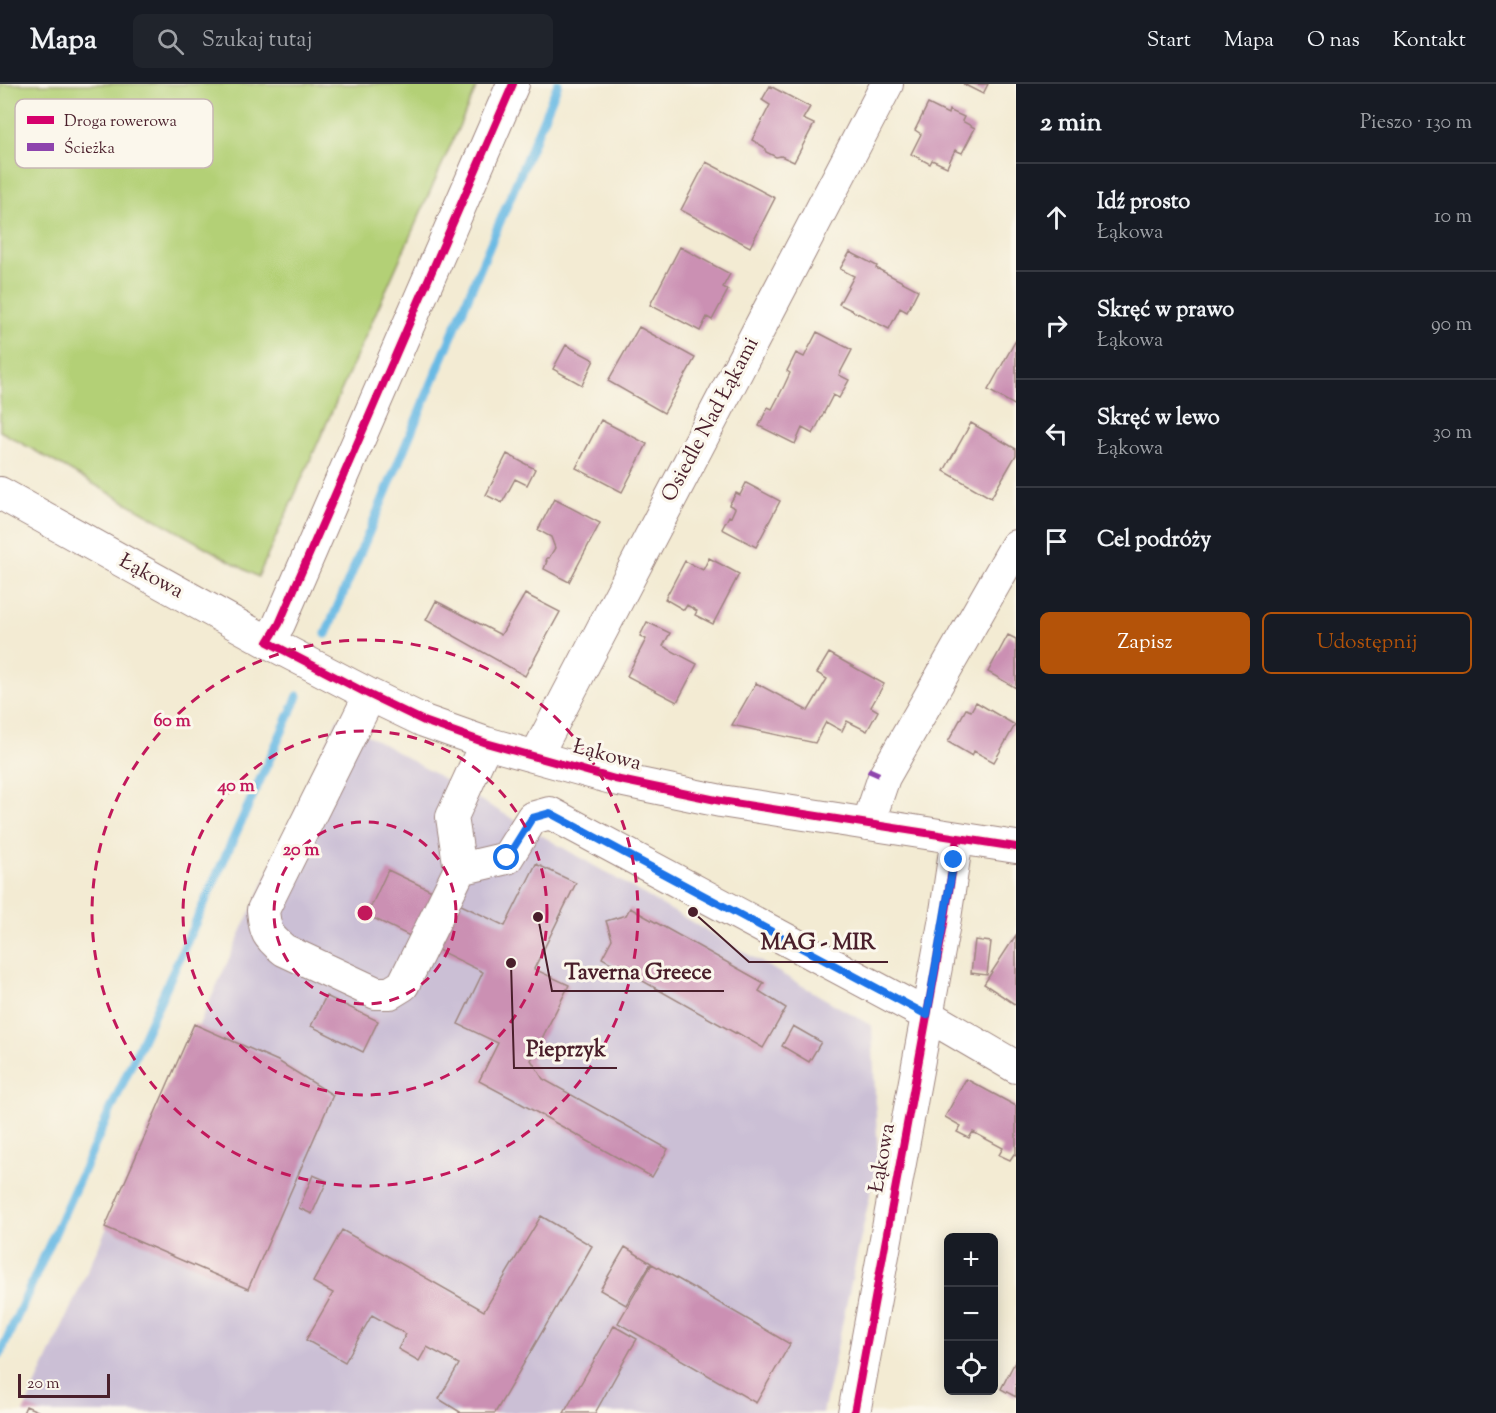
<!DOCTYPE html>
<html lang="pl">
<meta charset="utf-8">
<style>
body{margin:0;font-family:"Sorts Mill Goudy",serif;background:#20242c;color:#f1f3f6}
.controls{position:absolute;right:18px;bottom:18px;display:grid;overflow:hidden;border-radius:9px;box-shadow:0 3px 15px #0003}
.controls button{width:54px;height:54px;display:grid;place-items:center;padding:0;border:0;border-bottom:2px solid #363941;background:#171b24;color:#f1f3f6;font:30px sans-serif}
.scale{position:absolute;left:18px;bottom:15px;width:92px;box-sizing:border-box;padding-left:6px;border:3px solid #4a1f2b;border-top:0;font-size:16px;line-height:21px;white-space:nowrap;color:#4a1f2b;-webkit-text-stroke:4px #fbf7ec;paint-order:stroke}
.stop{position:absolute;width:18px;height:18px;margin:-14px;border:4px solid #1a73e8;border-radius:50%;background:#fff}
.stop.end{background:#1a73e8;border-color:#fff;box-shadow:0 2px 6px #0008}
.list{margin:0;padding:0;list-style:none}
h2{display:flex;justify-content:space-between;align-items:center;height:78px;margin:0;padding:0 24px;font-size:26px}
h2 small{font-size:20px;font-weight:400;color:#9ea1a6}
.list li{display:grid;grid-template-columns:39px 1fr auto;gap:18px;align-items:center;box-sizing:border-box;height:108px;padding:0 24px;border-top:2px solid #363941}
.list b{display:block;font-size:22px;white-space:nowrap}
.list p{margin:0;font-size:20px;white-space:nowrap;color:#9ea1a6}
.list em{font-size:20px;font-style:normal;color:#9ea1a6}
.actions{display:flex;gap:12px;padding:18px 24px}
.actions a{flex:1;padding:14px 0;border:2px solid #b45309;border-radius:9px;text-align:center;font-size:21px;color:#b45309}
.actions .main{background:#b45309;color:#fff}
.icon{flex:none;width:33px;height:33px;fill:none;stroke:currentColor;stroke-width:2;stroke-linecap:round;stroke-linejoin:round}
.map{position:relative;flex:none;width:1016px;height:1329px;overflow:hidden}
header{display:flex;align-items:center;gap:36px;box-sizing:border-box;height:84px;padding:0 30px;background:#171b24;border-bottom:2px solid #363941}
header strong{font-size:28px}
nav{display:flex;gap:33px;margin-inline-start:auto;font-size:21px}
.search{width:420px;height:54px;background:#20242c;display:flex;align-items:center;gap:15px;box-sizing:border-box;padding:0 21px;border-radius:9px;color:#9ea1a6;font-size:22px}
main{display:flex}
aside{flex:1;background:#171b24}
.map>svg:first-child{display:block}
.industrial{fill:#cbbfd5}
.green{fill:#b3d076;stroke:#7e7850;stroke-width:1.5}
.lines{fill:none;stroke-linecap:round;stroke-linejoin:round}
.stream{stroke:#69bae4;stroke-width:9}
.building{fill:#cb90b3}
.minor-casing{stroke:#9e857f;stroke-width:34}
.minor{stroke:#fff;stroke-width:32}
.quiet{stroke:#8e44ad;stroke-width:6;stroke-dasharray:12 6;stroke-linecap:butt}
.cycleway-casing{stroke:#fbf7ec;stroke-width:11}
.cycleway{stroke:#d6006c;stroke-width:8}
.route{stroke:#1a73e8;stroke-width:8}
.ring{fill:none;stroke:#c2185b;stroke-width:3;stroke-dasharray:10 8}
.labels{text-anchor:middle;dominant-baseline:central;stroke-width:6;stroke-linejoin:round;paint-order:stroke}
.street-label{font-size:21px;fill:#4a1f2b;stroke:#fbf7ec}
.key{fill:#fbf7ec;stroke:#c6b6b2;stroke-width:1.5}
.key-label{font-size:16px;fill:#4a1f2b}
.centre{fill:#c2185b;stroke:#fbf7ec;stroke-width:3}
.ring-label{font-size:18px;text-anchor:middle;font-weight:bold;fill:#c2185b;stroke:#fbf7ec;stroke-width:6;stroke-linejoin:round;paint-order:stroke}
.leader{fill:none;stroke:#4a1f2b;stroke-width:2}
.callout-dot{fill:#4a1f2b;stroke:#fbf7ec;stroke-width:2}
.callout-label{font-size:22px;text-anchor:middle;font-weight:bold;fill:#4a1f2b;stroke:#fbf7ec;stroke-width:6;stroke-linejoin:round;paint-order:stroke}
</style>
<header>
<strong>Mapa</strong>
<div class="search"><svg class="icon" aria-label="search" viewBox="0 0 24 24"><circle cx="10" cy="10" r="6"/><path d="M15 15l6 6"/></svg>Szukaj tutaj</div>
<nav><a>Start</a><a>Mapa</a><a>O nas</a><a>Kontakt</a></nav>
</header>
<main>
<div class="map">
<svg width="1016" height="1329" viewBox="0 0 1016 1329">
<rect width="100%" height="100%" fill="#fbf7ec"/>
<filter id="ink" filterUnits="userSpaceOnUse"><feTurbulence type="fractalNoise" baseFrequency=".0167" numOctaves="2"/><feDisplacementMap in="SourceGraphic" scale="12" xChannelSelector="R" yChannelSelector="G"/><feConvolveMatrix kernelMatrix="1 2 1 2 8 2 1 2 1" color-interpolation-filters="sRGB"/></filter>
<filter id="wash" filterUnits="userSpaceOnUse"><feTurbulence type="fractalNoise" baseFrequency=".008" numOctaves="4" result="noise"/><feDisplacementMap in="SourceGraphic" scale="24" xChannelSelector="R" yChannelSelector="G"/><feGaussianBlur stdDeviation="1.35" result="paint"/><feColorMatrix in="noise" values="0 0 0 0 0 0 0 0 0 0 0 0 0 0 0 0 0 1.4 0 .05"/><feComposite in="paint" operator="in"/></filter>
<g filter="url(#wash)">
<rect width="100%" height="100%" fill="#f3ebd3"/>
<path class="industrial" d="M338,634L872,942L878,1074L823,1329H23Z"/>
<path class="green" d="M0,0H478L258,493L0,347Z"/>
<g class="lines">
<path class="stream" d="M326,550L558,0
M0,1270L298,612"/>
</g>
<g id="blocks">
<path class="building" d="M963,0H988L983,10Z
M770,2L810,23L803,35L814,40L794,78L781,72L776,73L766,68L764,63L752,56L770,21L762,16Z
M928,20L948,30L949,26L964,33L962,37L975,44L962,69L955,66L947,83L932,76L930,80L911,70L921,50L915,46Z
M706,78L775,114L750,163L681,126Z
M680,163L730,190L723,203L728,206L712,236L707,233L700,247L650,221Z
M850,168L877,182L876,184L918,206L907,228L900,224L889,245L839,220L854,192L840,185Z
M639,243L695,274L664,329L608,297Z
M817,248L852,266L839,291L849,296L839,314L833,311L813,350L802,344L795,360L759,342L768,323L772,325L784,302L790,289L787,287L796,269L804,273Z
M1016,256V322L988,306Z
M566,261L594,276L582,301L553,285Z
M601,336L647,360L622,408L576,384Z
M971,339L1016,365V371L991,414L944,387Z
M507,370L535,385L527,401L515,395L502,419L486,411Z
M746,399L780,417L756,463L722,445L729,432L731,433L735,424L729,421L736,409L740,411Z
M554,415L600,439L569,498L544,485L547,477H546L547,474H549L555,464L551,453L538,446Z
M709,474L739,490L713,540L695,531L697,527L687,521L684,526L665,515L685,477L703,486Z
M525,510L560,528L525,592L426,536L436,517L501,551Z
M647,538L670,549L663,562L697,580L677,618L627,592L646,555L640,552Z
M1008,551L1016,555V604L988,588Z
M829,569L884,600L871,623L878,627L867,647L847,637L842,647L826,638L815,659L732,641L756,599L808,627L827,595L817,589Z
M976,618L1015,641L994,678L974,667L972,672L948,658L966,625L971,627Z
M536,780L576,799L534,885L569,901L531,976L543,995L668,1065L652,1093L511,1014L479,997L498,959L458,940L483,888L367,831L388,786L505,842Z
M630,824L764,899L759,907L786,924L763,964L736,948L735,949L602,874L612,855L606,837L626,831Z
M1016,851V921L984,900Z
M975,856L991,858L987,891L971,889Z
M326,912L378,937L363,968L311,942Z
M194,940L278,977L333,1011L248,1205L105,1143Z
M793,942L821,958L809,978L782,962Z
M966,995L1016,1022V1071L1014,1070L1010,1076L999,1071L1003,1064L973,1048L969,1054L957,1048L961,1042L945,1033Z
M313,1091L327,1097L312,1130L299,1124Z
M541,1132L592,1162L495,1329H459L460,1328L439,1315L459,1280L427,1263L419,1277L398,1265L406,1250L372,1231L345,1278L306,1256L333,1209L313,1198L342,1146L484,1227Z
M625,1163L651,1179L626,1221L600,1206Z
M652,1180L790,1260L756,1319L618,1239Z
M614,1242L637,1255L631,1265L595,1329H564Z
M1016,1276V1313L1001,1305Z
M26,1322L42,1329H23Z"/>
</g>
</g>
<g filter="url(#ink)">
<use href="#blocks" fill-opacity="0" stroke="#9e857f" stroke-width="1.5"/>
<g class="lines">
<defs>
<path id="minor" d="M0,409L268,558L370,611L424,637L486,659L615,695L721,717L1016,763
M268,558L279,540L513,0
M370,611L263,826C265,848 267,852 284,866L376,909H390L403,901L460,785L452,733L486,659
M536,672L887,0
M868,740L884,693L1016,462
M460,785L507,774L532,734L550,729L927,931L1016,983
M854,1329L945,834L957,754"/>
</defs>
<use href="#minor" class="minor-casing"/>
<use href="#minor" class="minor"/>
<path class="quiet" d="M868,686L884,693"/>
<defs>
<path id="cycleway" d="M513,0L279,540L268,558L370,611L424,637L486,659L615,695L721,717L1016,763
M854,1329L945,834L957,754"/>
</defs>
<use href="#cycleway" class="cycleway-casing"/>
<use href="#cycleway" class="cycleway"/>
</g>
</g>
<g class="lines" filter="url(#ink)">
<path class="route" d="M507,774L532,734L550,729L927,931L954,776"/>
</g>
<g class="ring">
<circle cx="365" cy="829" r="91"/>
<circle cx="365" cy="829" r="182"/>
<circle cx="365" cy="829" r="273"/>
</g>
<g class="labels">
<g class="street-label">
<text transform="translate(711 336) rotate(-62)">Osiedle Nad Łąkami</text>
<text transform="translate(151 493) rotate(29)">Łąkowa</text>
<text transform="translate(607 672) rotate(15)">Łąkowa</text>
<text transform="translate(883 1074) rotate(-80)">Łąkowa</text>
</g>
</g>
<rect x="15" y="15" width="198" height="69" rx="9" class="key"/>
<rect x="27" y="32" width="27" height="8" fill="#d6006c"/>
<rect x="27" y="59" width="27" height="8" fill="#8e44ad"/>
<g class="key-label">
<text x="64" y="42">Droga rowerowa</text>
<text x="64" y="69">Ścieżka</text>
</g>
<circle cx="365" cy="829" r="9" class="centre"/>
<g class="ring-label">
<text x="172" y="642">60 m</text>
<text x="236" y="707">40 m</text>
<text x="301" y="771">20 m</text>
</g>
<path class="leader" d="M693 828L749 878H888M538 833L552 907H724M511 879L514 984H617"/>
<g class="callout-dot">
<circle cx="693" cy="828" r="6"/>
<circle cx="538" cy="833" r="6"/>
<circle cx="511" cy="879" r="6"/>
</g>
<g class="callout-label">
<text x="818" y="865">MAG - MIR</text>
<text x="638" y="895">Taverna Greece</text>
<text x="566" y="972">Pieprzyk</text>
</g>
</svg>
<div class="controls">
<button>+</button>
<button>−</button>
<button><svg class="icon" aria-label="locate" viewBox="0 0 24 24"><circle cx="12" cy="12" r="6"/><path d="M12 2v4M12 18v4M2 12h4M18 12h4"/></svg></button>
</div>
<div class="scale">20 m</div>
<div class="stop" style="left:507px;top:774px"></div>
<div class="stop end" style="left:954px;top:776px"></div>
</div>
<aside>
<h2>2 min<small>Pieszo · 130 m</small></h2>
<ul class="list">
<li><svg class="icon" aria-label="ahead" viewBox="0 0 24 24"><path d="M12 20V5M6 11l6-6 6 6"/></svg><div><b>Idź prosto</b><p>Łąkowa</p></div><em>10 m</em></li>
<li><svg class="icon" aria-label="right" viewBox="0 0 24 24"><path d="M7 20v-9h11M14 6l5 5-5 5"/></svg><div><b>Skręć w prawo</b><p>Łąkowa</p></div><em>90 m</em></li>
<li><svg class="icon" aria-label="left" viewBox="0 0 24 24"><path d="M17 20v-9H6M10 6l-5 5 5 5"/></svg><div><b>Skręć w lewo</b><p>Łąkowa</p></div><em>30 m</em></li>
<li><svg class="icon" aria-label="arrive" viewBox="0 0 24 24"><path d="M6 21V4h12l-3 4 3 4H6"/></svg><div><b>Cel podróży</b></div></li>
</ul>
<div class="actions"><a class="main">Zapisz</a><a>Udostępnij</a></div>
</aside>
</main>
